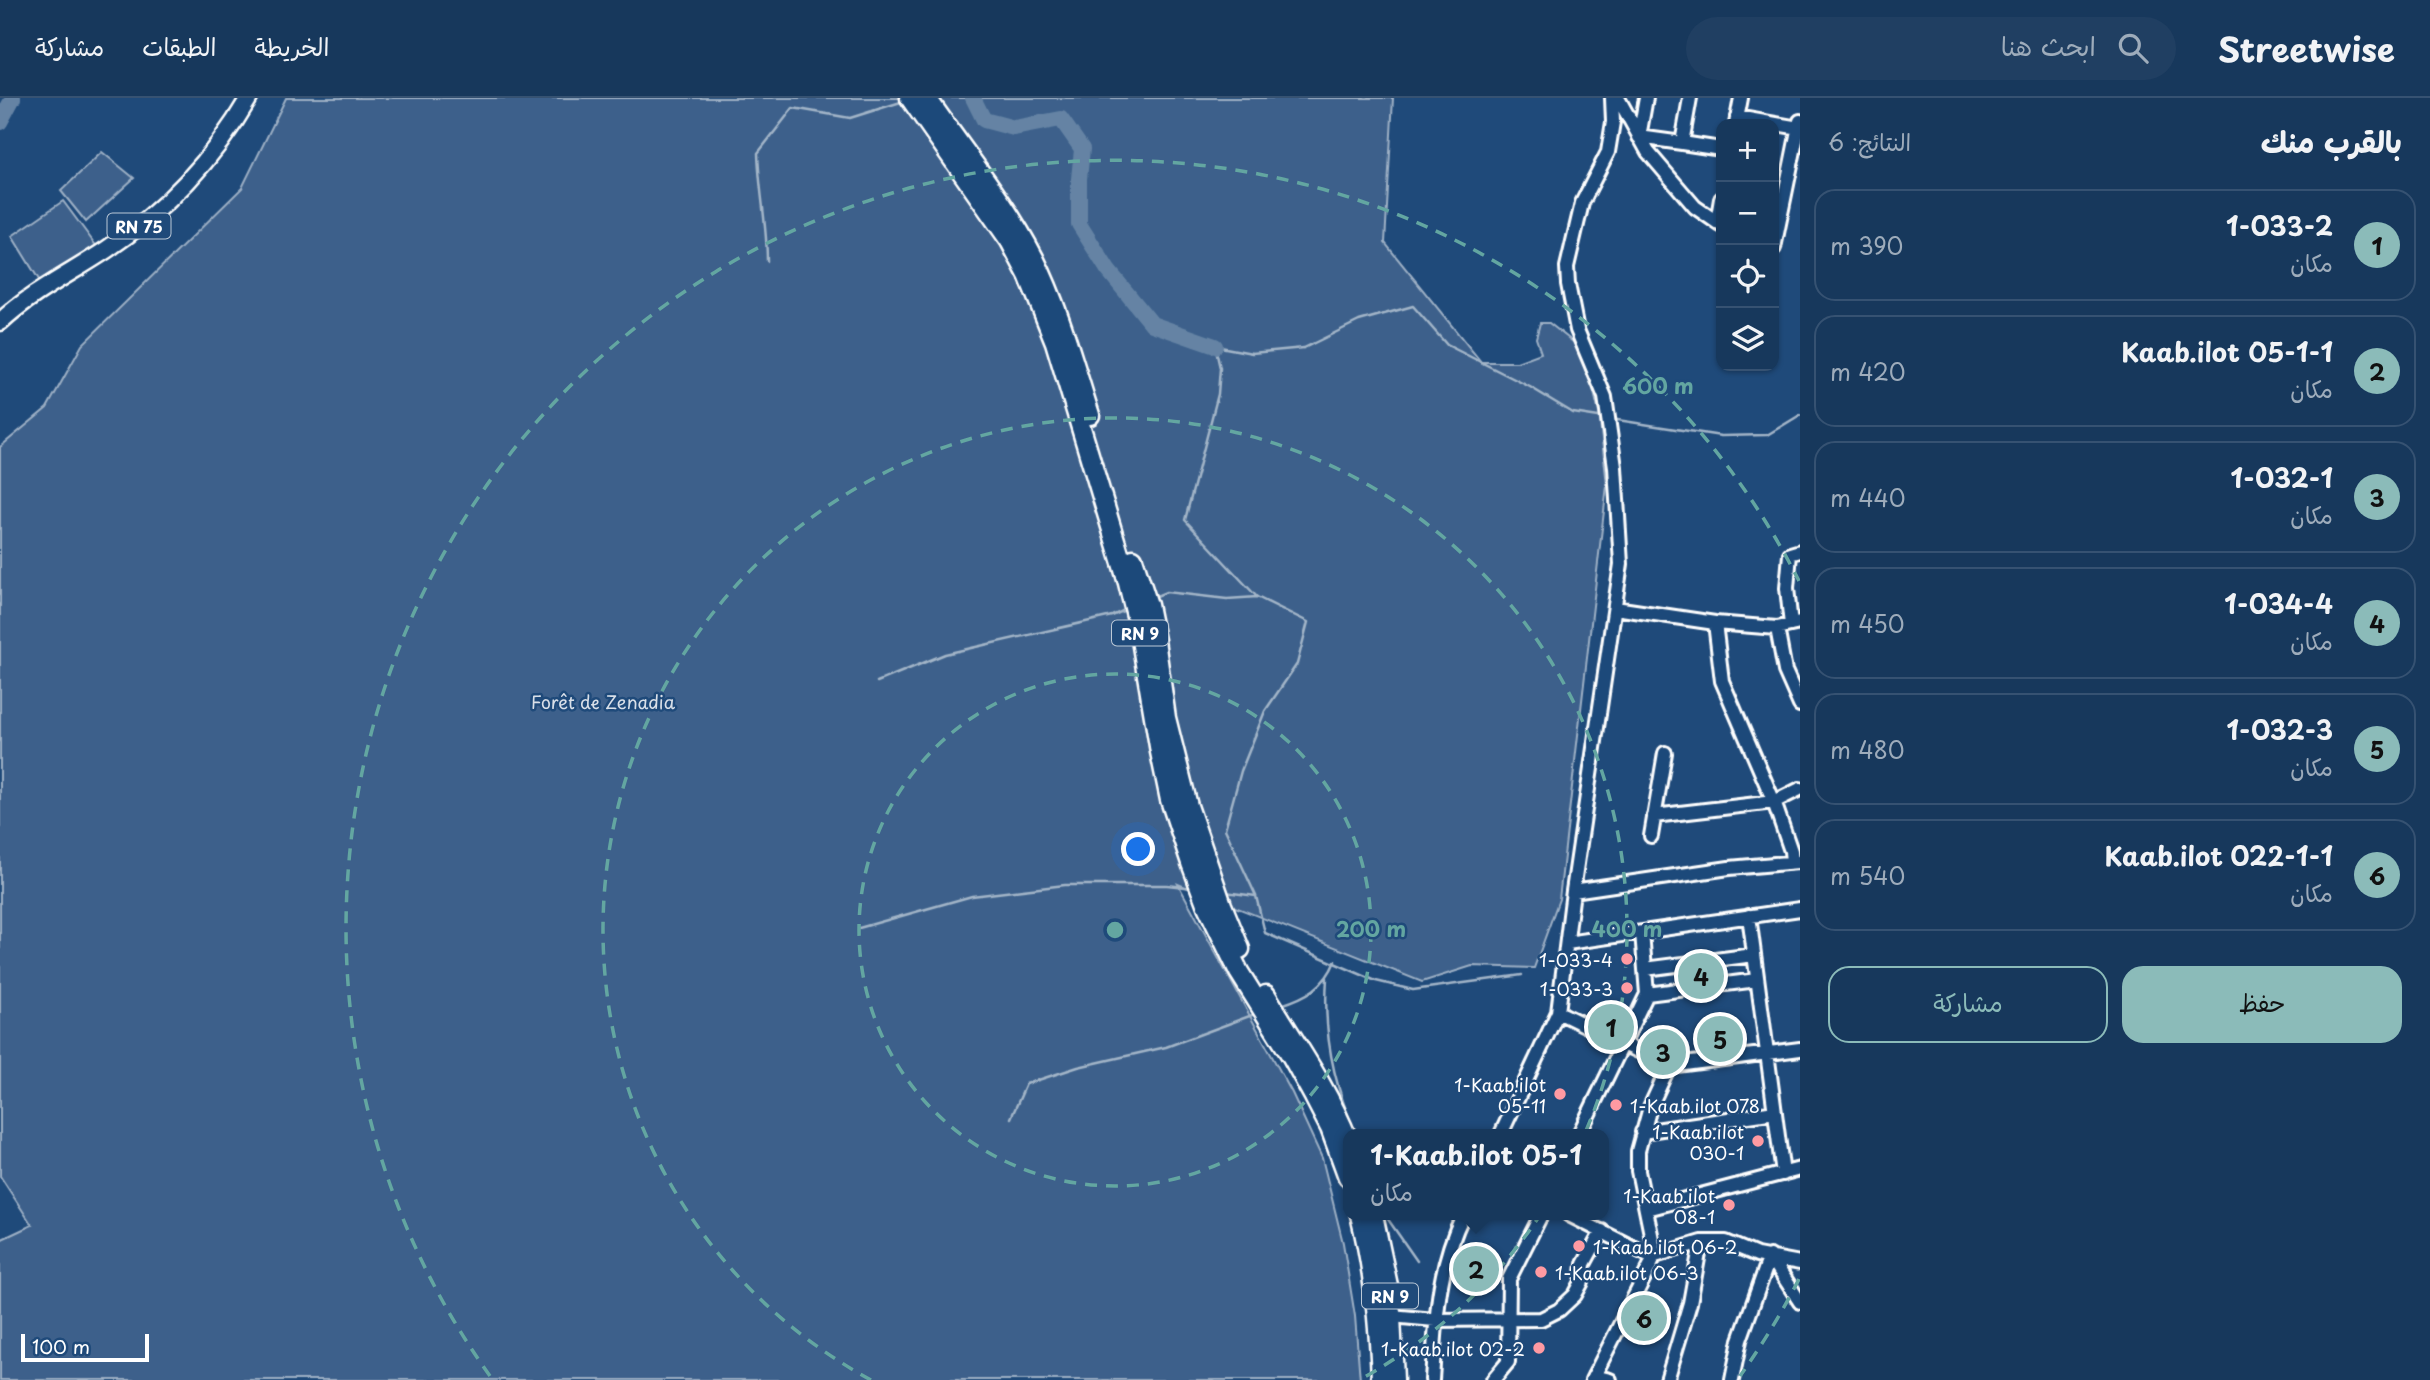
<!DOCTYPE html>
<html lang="ar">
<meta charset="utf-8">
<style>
body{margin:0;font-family:"Playpen Sans","Playpen Sans Arabic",sans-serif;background:#203f62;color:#f1f3f6;direction:rtl}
.controls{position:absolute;right:21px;top:21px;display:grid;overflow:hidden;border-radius:14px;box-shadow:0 2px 5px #0004}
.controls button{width:63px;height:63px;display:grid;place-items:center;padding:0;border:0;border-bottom:2px solid #365272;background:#17385c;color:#f1f3f6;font:35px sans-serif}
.scale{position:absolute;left:21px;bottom:18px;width:128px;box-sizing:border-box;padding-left:7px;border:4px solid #fff;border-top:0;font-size:19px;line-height:24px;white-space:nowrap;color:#fff;-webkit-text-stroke:5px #1f4a7a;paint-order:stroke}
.you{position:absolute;left:1139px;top:752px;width:24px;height:24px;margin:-18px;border:5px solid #fff;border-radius:50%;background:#1a73e8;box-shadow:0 0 0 10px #1a73e833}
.badge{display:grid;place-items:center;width:46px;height:46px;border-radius:50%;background:#8bbbb9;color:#111;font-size:23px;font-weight:700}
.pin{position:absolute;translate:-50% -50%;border:4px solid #fff;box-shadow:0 2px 7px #0006}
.popup{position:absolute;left:1343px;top:1031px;width:266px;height:91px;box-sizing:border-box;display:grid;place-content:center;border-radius:14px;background:#17385c;filter:drop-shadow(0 2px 5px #0005);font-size:23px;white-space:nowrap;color:#9eacbb}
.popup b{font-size:26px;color:#f1f3f6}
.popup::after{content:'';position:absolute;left:50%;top:100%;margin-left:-14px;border:14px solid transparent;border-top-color:#17385c}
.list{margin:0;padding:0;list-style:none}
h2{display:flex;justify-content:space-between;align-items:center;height:91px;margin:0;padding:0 28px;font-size:30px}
h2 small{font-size:23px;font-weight:400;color:#9eacbb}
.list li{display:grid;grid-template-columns:46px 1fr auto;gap:21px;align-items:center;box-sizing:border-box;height:112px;margin:0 14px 14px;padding:0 14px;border:2px solid #365272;border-radius:21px}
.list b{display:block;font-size:26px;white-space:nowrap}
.list p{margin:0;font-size:23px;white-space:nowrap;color:#9eacbb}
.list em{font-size:23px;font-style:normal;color:#9eacbb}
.actions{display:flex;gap:14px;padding:21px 28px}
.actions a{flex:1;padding:16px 0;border:2px solid #8bbbb9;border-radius:21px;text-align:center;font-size:24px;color:#8bbbb9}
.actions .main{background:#8bbbb9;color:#111}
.icon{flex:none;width:38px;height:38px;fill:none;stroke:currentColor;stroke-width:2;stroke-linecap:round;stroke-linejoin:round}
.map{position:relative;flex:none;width:1800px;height:1282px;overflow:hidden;direction:ltr}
header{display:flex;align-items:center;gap:42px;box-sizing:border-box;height:98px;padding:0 35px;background:#17385c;border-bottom:2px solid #365272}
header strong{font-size:33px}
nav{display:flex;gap:38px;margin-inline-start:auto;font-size:24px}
.search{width:490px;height:63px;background:#203f62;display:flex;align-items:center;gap:18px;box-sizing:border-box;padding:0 24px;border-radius:38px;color:#9eacbb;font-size:26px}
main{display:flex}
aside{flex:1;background:#17385c}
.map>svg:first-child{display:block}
.green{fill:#3c618b;stroke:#9eb0c5;stroke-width:2}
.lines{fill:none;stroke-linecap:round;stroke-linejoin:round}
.stream{stroke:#a3b5c8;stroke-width:2.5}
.river{stroke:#6583a4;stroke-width:16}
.minor-casing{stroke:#fff;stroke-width:18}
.major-casing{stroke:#fff;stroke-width:21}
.highway-casing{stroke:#fff;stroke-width:23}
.minor{stroke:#1f4a7a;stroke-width:12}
.major{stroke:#1f4a7a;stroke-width:16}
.highway{stroke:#1f4a7a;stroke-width:18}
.ring{fill:none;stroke:#63a6a1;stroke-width:3.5;stroke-dasharray:12 9}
.poi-dot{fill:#ff9aa2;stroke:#1f4a7a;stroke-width:2.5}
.labels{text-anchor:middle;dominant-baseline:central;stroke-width:5;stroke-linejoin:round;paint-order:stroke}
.shield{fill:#1f4a7a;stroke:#bcc9d7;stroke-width:2}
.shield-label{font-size:16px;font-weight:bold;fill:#fff}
.park-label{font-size:18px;fill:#d8dfe8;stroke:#1f4a7a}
.poi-label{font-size:18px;fill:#fff;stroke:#1f4a7a;text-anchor:end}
.centre{fill:#63a6a1;stroke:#1f4a7a;stroke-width:3.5}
.ring-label{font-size:21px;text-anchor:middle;font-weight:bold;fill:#63a6a1;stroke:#1f4a7a;stroke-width:5;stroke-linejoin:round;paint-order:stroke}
</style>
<header>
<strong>Streetwise</strong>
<div class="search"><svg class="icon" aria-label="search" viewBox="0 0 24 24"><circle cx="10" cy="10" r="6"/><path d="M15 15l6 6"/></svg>ابحث هنا</div>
<nav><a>الخريطة</a><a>الطبقات</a><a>مشاركة</a></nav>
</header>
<main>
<aside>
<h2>بالقرب منك<small>النتائج: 6</small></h2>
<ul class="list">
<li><span class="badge">1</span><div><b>1-033-2</b><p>مكان</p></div><em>390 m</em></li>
<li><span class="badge">2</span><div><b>1-Kaab.ilot 05-1</b><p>مكان</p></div><em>420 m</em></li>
<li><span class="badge">3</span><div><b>1-032-1</b><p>مكان</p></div><em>440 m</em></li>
<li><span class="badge">4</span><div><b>1-034-4</b><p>مكان</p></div><em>450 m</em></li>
<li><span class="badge">5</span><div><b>1-032-3</b><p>مكان</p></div><em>480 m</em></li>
<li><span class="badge">6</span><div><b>1-Kaab.ilot 022-1</b><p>مكان</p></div><em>540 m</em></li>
</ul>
<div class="actions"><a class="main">حفظ</a><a>مشاركة</a></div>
</aside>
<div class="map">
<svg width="1800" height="1282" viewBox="0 0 1800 1282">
<rect width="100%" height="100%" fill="#1f4a7a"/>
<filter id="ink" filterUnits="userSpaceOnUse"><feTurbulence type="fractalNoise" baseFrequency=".0143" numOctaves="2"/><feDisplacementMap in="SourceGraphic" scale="14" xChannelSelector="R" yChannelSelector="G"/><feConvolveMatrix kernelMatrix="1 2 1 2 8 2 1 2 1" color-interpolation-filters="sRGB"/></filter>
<g filter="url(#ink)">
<path class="green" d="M286,0H1393L1385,145L1481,264H1517L1541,255L1536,240L1540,225H1549L1573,244L1589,274L1599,315L1607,387L1559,801L1534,870L1472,868L1422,884L1178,786L1292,995L1322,1060L1343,1145L1355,1218L1360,1282H0V1142L32,1127L0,1078V349L47,310L82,247L242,90Z
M102,54L134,80L86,124L61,93Z
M63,103L97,149L41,185L12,138Z"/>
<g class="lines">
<path class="stream" d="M767,163C767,127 759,91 758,55L793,10L850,20L904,3
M1611,321L1721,338L1767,337L1800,317
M1154,499L1166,494L1227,501L1257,499
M877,584L945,556L1112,518L1129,510
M1225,794L1256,798
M859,830L972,798L1065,787H1167L1194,790
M1522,877L1413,892L1376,883L1265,835L1256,798L1225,731L1241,673L1265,613L1297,566L1308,524L1257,499L1185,422L1218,296L1220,270L1215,248L1252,255L1304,250L1359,223L1413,208L1447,247L1530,289L1573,315L1605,320
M1327,880C1323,936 1333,986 1356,1036
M1281,907C1306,899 1325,889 1335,863
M1011,1020L1026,986L1078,969L1166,949L1255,916
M1385,1117L1417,1163"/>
<path class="river" d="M973,0L984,22L1014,30L1061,21L1082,51L1079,81V126L1108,172L1152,226L1215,248
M0,24L13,0"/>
<defs>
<path id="minor" d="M1618,0L1648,54L1695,109L1721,127
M1646,0L1639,39L1682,45
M1690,0L1682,45L1721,51
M1737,19L1799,30
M1736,26L1741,0
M1717,124L1721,101
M1774,150L1800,23
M1615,510L1715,525L1777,530L1800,525
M1715,525L1722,583L1774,704L1791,753L1792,764
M1791,527L1787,490L1790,456L1800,453
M1777,530L1785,573L1800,607
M1654,718L1774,704L1800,691
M1651,738L1665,655
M1573,793L1729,770L1798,764
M1749,818L1783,1076
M1567,845L1800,811
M1645,871L1754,857
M1647,896L1757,882
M1558,914L1669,968L1800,951
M1642,1034L1775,1014
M1501,1036L1558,914L1573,793L1621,466L1615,369L1605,299L1577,232L1568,186L1567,169L1582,105L1608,54L1613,24L1612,0
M1579,1036L1647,896L1642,834
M1647,1111L1800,1071
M1569,1117L1652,1159L1701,1144H1726L1757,1157L1800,1165
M1770,1158L1800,1204
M1391,1218L1435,1222L1541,1221L1559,1212L1575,1197L1582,1184L1584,1166L1602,1133
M1594,1278L1610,1282
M1432,1282C1436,1223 1437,1171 1463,1117
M1493,1282L1508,1264L1509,1181L1541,1117
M1592,1282L1652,1164L1653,1146L1638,1073V1053L1650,1009L1669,968
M1667,1282L1690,1205L1701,1144
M1732,1282L1740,1242L1770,1158"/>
<path id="major" d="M0,224C32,194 70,176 106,152C166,112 213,62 249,0"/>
<path id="highway" d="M910,0L1010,143L1028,177L1055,244L1128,485L1139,530L1160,654L1170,702L1191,765L1207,808L1239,874L1292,959L1314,999L1330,1030L1348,1079
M927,0C963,53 1005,103 1034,160C1059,210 1073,264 1090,317
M1133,461L1148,507L1155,542L1166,620L1188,708L1222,807L1240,851
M1266,897C1295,945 1327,989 1348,1042
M1360,1117C1374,1172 1379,1225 1381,1282
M1373,1117L1390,1197L1394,1282"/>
</defs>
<use href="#minor" class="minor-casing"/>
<use href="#major" class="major-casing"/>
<use href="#highway" class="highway-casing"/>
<use href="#minor" class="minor"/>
<use href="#major" class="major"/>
<use href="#highway" class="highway"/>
</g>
</g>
<g class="ring">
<circle cx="1115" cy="832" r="256"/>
<path d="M871 1282A512 512 0 1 1 1359 1282"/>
<path d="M1799 1181A768 768 0 0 1 1740 1278M490 1278A768 768 0 1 1 1799 483"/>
</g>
<g class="poi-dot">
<circle cx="1627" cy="861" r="7"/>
<circle cx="1627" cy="890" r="7"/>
<circle cx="1560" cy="996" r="7"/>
<circle cx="1616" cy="1007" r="7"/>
<circle cx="1758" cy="1043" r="7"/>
<circle cx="1729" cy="1107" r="7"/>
<circle cx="1579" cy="1148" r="7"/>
<circle cx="1541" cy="1174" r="7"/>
<circle cx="1539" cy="1250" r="7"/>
</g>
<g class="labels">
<g class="shield">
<rect x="107.5" y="115.5" width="63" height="25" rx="5"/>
<rect x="1112" y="522.5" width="56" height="25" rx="5"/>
<rect x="1362" y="1185.5" width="56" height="25" rx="5"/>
</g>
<g class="shield-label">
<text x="139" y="128">RN 75</text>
<text x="1140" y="535">RN 9</text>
<text x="1390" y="1198">RN 9</text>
</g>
<g class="park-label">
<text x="603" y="603">Forêt de Zenadia</text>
</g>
<g class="poi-label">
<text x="1613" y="861">1-033-4</text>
<text x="1613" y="890">1-033-3</text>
<text x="1546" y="986">1-Kaab.ilot<tspan x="1546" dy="21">05-11</tspan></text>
<text x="1630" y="1007" text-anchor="start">1-Kaab.ilot 078</text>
<text x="1744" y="1033">1-Kaab.ilot<tspan x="1744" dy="21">030-1</tspan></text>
<text x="1715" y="1097">1-Kaab.ilot<tspan x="1715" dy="21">08-1</tspan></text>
<text x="1593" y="1148" text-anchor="start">1-Kaab.ilot 06-2</text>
<text x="1555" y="1174" text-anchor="start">1-Kaab.ilot 06-3</text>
<text x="1525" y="1250">1-Kaab.ilot 02-2</text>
</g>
</g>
<circle cx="1115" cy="832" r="10" class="centre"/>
<g class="ring-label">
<text x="1658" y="296">600 m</text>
<text x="1371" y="839">200 m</text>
<text x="1627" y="839">400 m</text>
</g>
</svg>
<div class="controls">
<button>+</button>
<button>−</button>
<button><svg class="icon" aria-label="locate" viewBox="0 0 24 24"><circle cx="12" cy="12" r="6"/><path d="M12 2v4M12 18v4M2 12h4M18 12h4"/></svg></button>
<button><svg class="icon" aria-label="layers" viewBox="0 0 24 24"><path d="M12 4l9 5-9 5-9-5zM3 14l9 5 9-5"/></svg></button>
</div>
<div class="scale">100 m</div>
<div class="you"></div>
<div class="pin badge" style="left:1611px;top:929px">1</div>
<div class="pin badge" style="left:1476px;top:1171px">2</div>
<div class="popup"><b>1-Kaab.ilot 05-1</b>مكان</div>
<div class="pin badge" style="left:1663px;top:954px">3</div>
<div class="pin badge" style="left:1701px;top:878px">4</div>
<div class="pin badge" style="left:1720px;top:941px">5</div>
<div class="pin badge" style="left:1644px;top:1220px">6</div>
</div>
</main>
